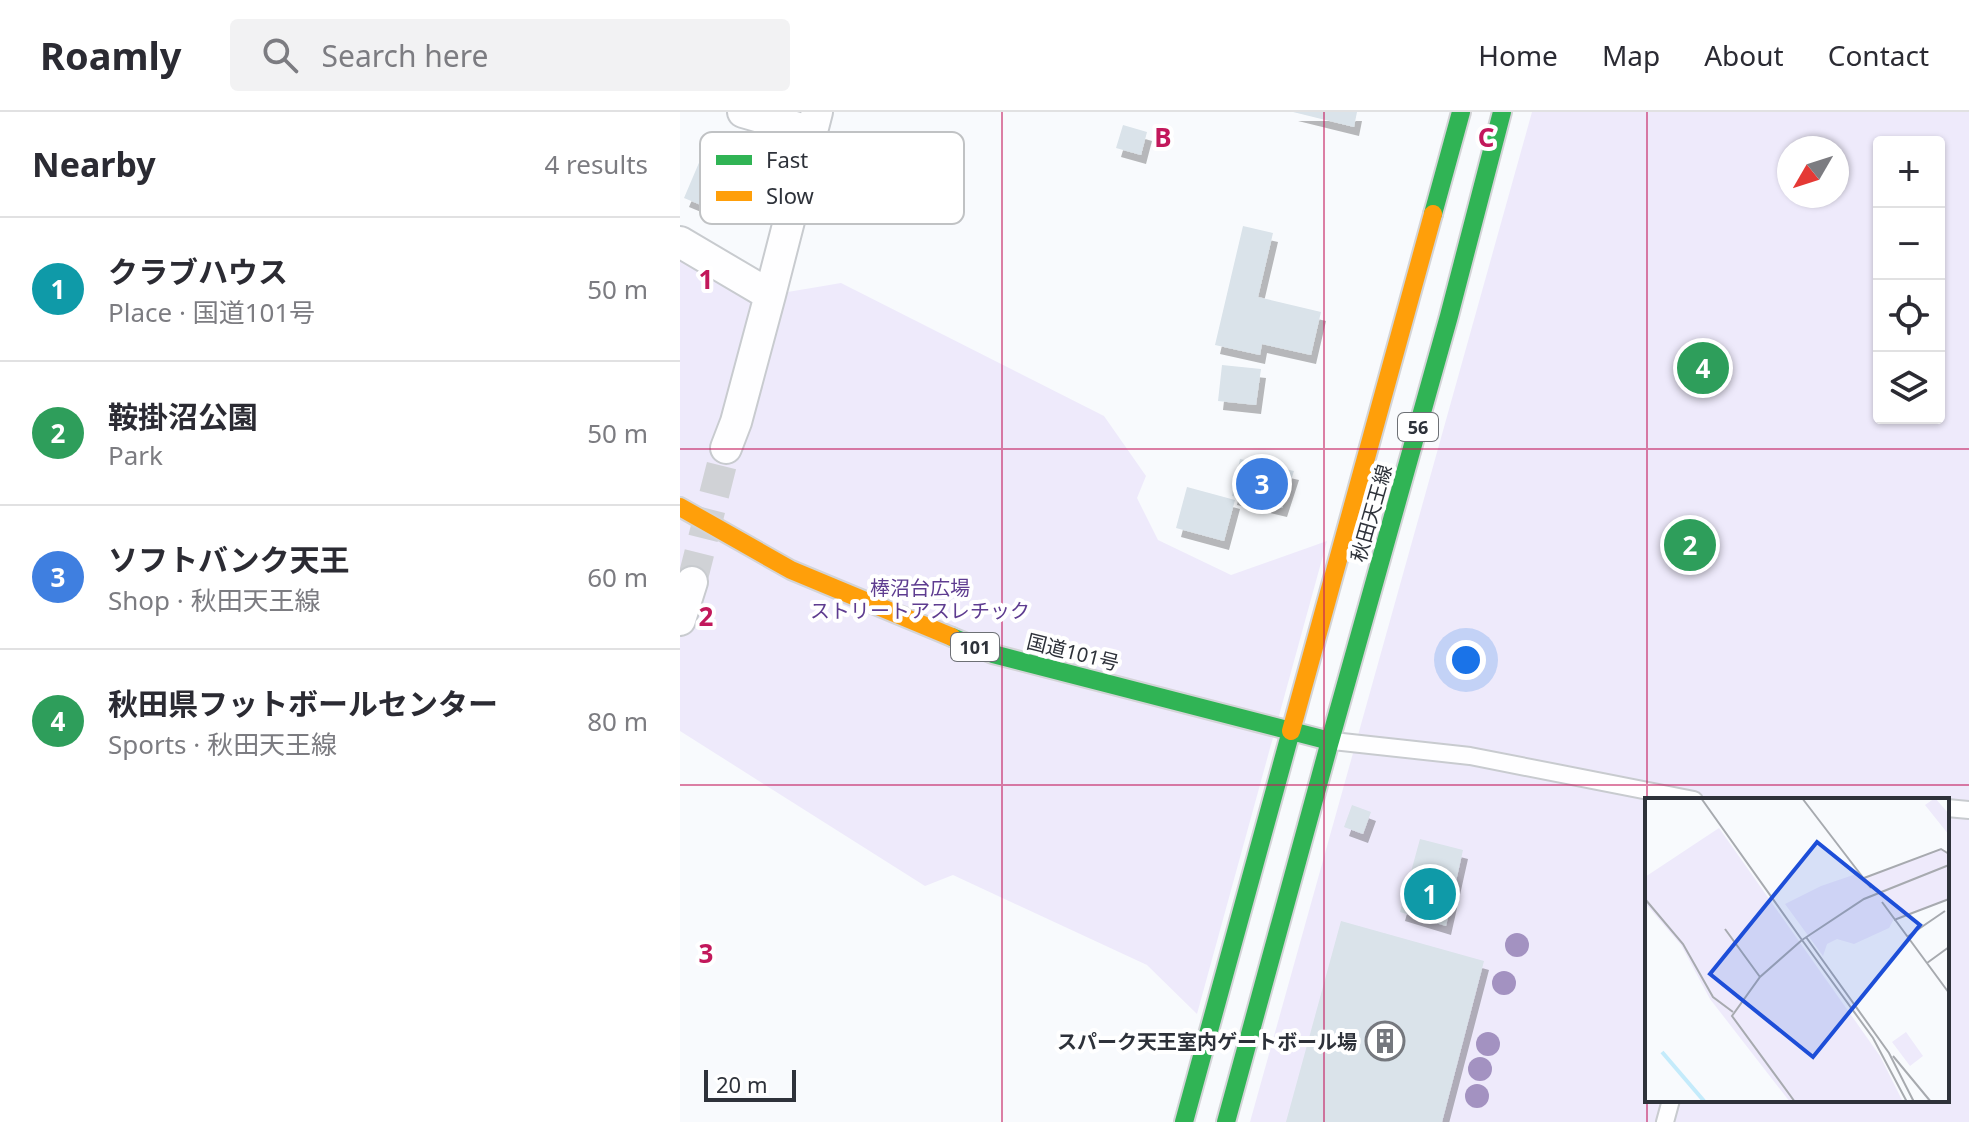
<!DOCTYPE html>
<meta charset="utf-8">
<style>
body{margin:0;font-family:"Noto Sans","Noto Sans JP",sans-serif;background:#f2f2f3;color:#2b2b33}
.controls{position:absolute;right:24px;top:24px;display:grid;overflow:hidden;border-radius:8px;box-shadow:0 2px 6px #0004}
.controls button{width:72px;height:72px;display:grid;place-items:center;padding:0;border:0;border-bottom:2px solid #e1e1e2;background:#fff;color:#2b2b33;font:40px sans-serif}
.compass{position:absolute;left:1097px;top:24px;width:72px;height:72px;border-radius:50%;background:#fff;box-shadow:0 2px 6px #0004;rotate:231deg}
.scale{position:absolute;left:24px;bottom:20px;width:92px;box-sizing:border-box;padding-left:8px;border:4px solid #2e323a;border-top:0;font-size:22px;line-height:28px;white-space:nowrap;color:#2e323a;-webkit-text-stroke:6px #fff;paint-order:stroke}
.you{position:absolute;left:786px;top:548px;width:28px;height:28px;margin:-20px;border:6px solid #fff;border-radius:50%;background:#1a73e8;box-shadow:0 0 0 12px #1a73e833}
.badge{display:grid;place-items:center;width:52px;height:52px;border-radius:50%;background:#75787e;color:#fff;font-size:26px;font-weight:700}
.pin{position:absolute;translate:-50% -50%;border:4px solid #fff;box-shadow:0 2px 8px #0006}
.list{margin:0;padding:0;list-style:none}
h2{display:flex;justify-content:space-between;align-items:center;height:104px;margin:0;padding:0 32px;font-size:34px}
h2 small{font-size:26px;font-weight:400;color:#7c7c81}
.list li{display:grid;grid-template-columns:52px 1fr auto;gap:24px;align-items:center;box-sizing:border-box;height:144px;padding:0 32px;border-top:2px solid #e1e1e2}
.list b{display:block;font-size:30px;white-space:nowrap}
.list p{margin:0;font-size:26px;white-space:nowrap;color:#7c7c81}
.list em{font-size:26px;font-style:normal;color:#7c7c81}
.icon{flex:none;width:44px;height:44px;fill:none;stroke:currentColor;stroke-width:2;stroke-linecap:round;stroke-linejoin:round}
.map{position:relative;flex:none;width:1289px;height:1010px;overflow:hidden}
header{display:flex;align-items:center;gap:48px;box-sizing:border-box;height:112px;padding:0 40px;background:#fff;border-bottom:2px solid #e1e1e2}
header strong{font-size:38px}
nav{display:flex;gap:44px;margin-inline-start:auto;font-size:28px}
.search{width:560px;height:72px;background:#f2f2f3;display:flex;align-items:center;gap:20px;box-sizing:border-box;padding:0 28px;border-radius:8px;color:#7c7c81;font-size:30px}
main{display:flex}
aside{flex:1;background:#fff}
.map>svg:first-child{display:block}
.green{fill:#eeeafb;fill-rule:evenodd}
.building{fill:#dae3ea;filter:url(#shadow)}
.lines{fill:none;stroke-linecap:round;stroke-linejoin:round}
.street-tunnel{stroke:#d0d2d6;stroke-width:30;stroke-dasharray:30 15;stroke-linecap:butt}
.lane-casing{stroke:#c8cbcf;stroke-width:20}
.street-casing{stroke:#c8cbcf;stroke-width:34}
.fast-casing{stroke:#d3d4d7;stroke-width:22}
.slow-casing{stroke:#d3d4d7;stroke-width:22}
.lane{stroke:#fefeff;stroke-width:16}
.street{stroke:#fefeff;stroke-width:30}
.fast{stroke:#30b455;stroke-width:18}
.slow{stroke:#ff9f0a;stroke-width:18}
.tree{fill:#a392c1}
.grid{fill:none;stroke:#c2185b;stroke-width:2;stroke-opacity:0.55}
.labels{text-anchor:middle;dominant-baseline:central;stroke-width:8;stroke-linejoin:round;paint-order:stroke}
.shield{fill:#fff;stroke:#6d7075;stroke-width:2}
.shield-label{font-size:18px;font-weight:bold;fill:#2e323a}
.street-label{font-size:20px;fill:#2e323a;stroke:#fff}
.park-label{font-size:20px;fill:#5e3c90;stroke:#fff}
.poi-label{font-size:20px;font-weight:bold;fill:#2e323a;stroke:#fff;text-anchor:end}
.inset-river{fill:none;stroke:#c4ebfb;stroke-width:4}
.inset-road{fill:none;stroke:#a7aaaf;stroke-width:2}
.view{fill:#1d4ed8;fill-opacity:0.15;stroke:#1d4ed8;stroke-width:4}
.inset-edge{fill:none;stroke:#2e323a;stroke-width:4}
.key{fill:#fff;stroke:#c0c2c4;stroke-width:2}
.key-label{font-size:22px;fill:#2e323a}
.grid-label{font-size:26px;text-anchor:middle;font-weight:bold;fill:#c2185b;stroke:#fff;stroke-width:8;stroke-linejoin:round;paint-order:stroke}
</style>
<header>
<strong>Roamly</strong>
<div class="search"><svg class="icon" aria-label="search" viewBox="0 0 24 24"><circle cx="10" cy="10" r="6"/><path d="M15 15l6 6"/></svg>Search here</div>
<nav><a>Home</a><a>Map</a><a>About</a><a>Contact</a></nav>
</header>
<main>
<aside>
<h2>Nearby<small>4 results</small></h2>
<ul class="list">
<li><span class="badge" style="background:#0f9aa8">1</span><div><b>クラブハウス</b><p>Place · 国道101号</p></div><em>50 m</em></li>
<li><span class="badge" style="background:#2e9e5b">2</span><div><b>鞍掛沼公園</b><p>Park</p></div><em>50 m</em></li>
<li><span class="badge" style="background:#3f7fe0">3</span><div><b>ソフトバンク天王</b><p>Shop · 秋田天王線</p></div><em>60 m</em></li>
<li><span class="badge" style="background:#2e9e5b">4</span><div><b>秋田県フットボールセンター</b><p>Sports · 秋田天王線</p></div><em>80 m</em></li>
</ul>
</aside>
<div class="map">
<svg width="1289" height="1010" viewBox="0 0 1289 1010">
<defs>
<filter id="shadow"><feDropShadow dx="5" dy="9" stdDeviation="0" flood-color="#0004"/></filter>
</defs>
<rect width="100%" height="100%" fill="#f8fafd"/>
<path class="green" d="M852,0H1289V1010H570ZM1199,30H1259V306H1199ZM1109,36H1157V84H1109ZM967,688H1267V988H967Z
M0,130L90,183L161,171L424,304L466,364L457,386L478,428L551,463L647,429L517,902L467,853L273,763L245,774L0,619Z"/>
<path class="building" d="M613,0H677L674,15Z
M443,13L467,20L461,43L436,36Z
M21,46L55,60L38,100L4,86Z
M563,114L593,121L578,185L641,200L631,243L582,232L580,243L535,233Z
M542,253L581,257L576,293L538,289Z
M560,347L614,359L602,396L552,384Z
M507,375L555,388L544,429L496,416Z
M672,693L691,700L683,722L664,715Z
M740,727L783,738L766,814L720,800Z
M661,809L804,849L762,1010H606Z"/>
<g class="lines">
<path class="street-tunnel" d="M12,470L46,336"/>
<defs>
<path id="lane" d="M653,629L790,644L1014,688
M1267,696L1289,698
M985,1010L991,988"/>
<path id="street" d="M63,0L132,20
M0,130L90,183
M46,336L56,310L90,183L137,0
M0,508L12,470"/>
<path id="fast" d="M753,102L781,0
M272,525L313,542L650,629L546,1010
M650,629L769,204L822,0
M504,1010L611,619"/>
<path id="slow" d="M0,395L111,458L272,525
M611,619L753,102"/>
</defs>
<use href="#lane" class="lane-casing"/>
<use href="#street" class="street-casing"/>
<use href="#fast" class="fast-casing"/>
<use href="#slow" class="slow-casing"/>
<use href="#lane" class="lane"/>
<use href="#street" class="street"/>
<use href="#fast" class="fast"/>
<use href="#slow" class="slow"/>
</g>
<g class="tree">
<circle cx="837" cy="833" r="12"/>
<circle cx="824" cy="871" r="12"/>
<circle cx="808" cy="932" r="12"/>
<circle cx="800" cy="957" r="12"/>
<circle cx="797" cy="984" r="12"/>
</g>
<path class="grid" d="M322,0V1010M644,0V1010M967,0V1010M0,337H1289M0,673H1289"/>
<defs>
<symbol id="building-ring" viewBox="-11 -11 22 22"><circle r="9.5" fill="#fff" stroke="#75787e" stroke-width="1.5"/><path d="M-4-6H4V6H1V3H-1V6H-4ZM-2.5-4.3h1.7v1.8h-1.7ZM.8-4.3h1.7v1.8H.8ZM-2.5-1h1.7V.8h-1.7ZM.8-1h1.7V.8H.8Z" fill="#75787e"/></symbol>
</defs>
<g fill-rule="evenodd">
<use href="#building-ring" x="683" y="907" width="44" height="44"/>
</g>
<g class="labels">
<g class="shield">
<rect x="718" y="301" width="40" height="28" rx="6"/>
<rect x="271" y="521" width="48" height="28" rx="6"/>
</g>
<g class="shield-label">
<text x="738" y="315">56</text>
<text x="295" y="535">101</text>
</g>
<g class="street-label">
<text transform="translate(691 401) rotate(-74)">秋田天王線</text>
<text transform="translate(393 540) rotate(14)">国道101号</text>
</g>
<g class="park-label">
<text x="240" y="475">棒沼台広場<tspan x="240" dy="23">ストリートアスレチック</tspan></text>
</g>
<g class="poi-label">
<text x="677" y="929">スパーク天王室内ゲートボール場</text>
</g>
</g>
<g transform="translate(965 686)">
<rect width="304" height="304" fill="#f8fafd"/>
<path d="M290,0L304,16V37L280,7ZM74,30L235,258L258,304H145L65,201L36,147L0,105V79ZM296,51L304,56V101L249,121L244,130L209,146L192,141L182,146L178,158L140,106L176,88L214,75L219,80ZM261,234L278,258L265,268L247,244Z" fill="#eeeafb"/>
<path class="inset-river" d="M17,254L59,303"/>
<path class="inset-road" d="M56,0L157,142L219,101L304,67M157,0L226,90M219,80L296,51L304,56M0,101L38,146L68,199L88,214M237,104L304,195M249,122L304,101M80,131L115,179M161,139L244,255L269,304M262,139L300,113M157,142L228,240L262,304M282,165L304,149M248,258L286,304M150,304L87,218L115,179L157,142"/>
<path class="view" d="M172,44L275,127L168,259L65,176Z"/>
<rect width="304" height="304" class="inset-edge"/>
</g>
<rect x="20" y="20" width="264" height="92" rx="12" class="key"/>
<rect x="36" y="43" width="36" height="10" fill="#30b455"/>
<rect x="36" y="79" width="36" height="10" fill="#ff9f0a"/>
<g class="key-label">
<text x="86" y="56">Fast</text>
<text x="86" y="92">Slow</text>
</g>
<g class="grid-label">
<text x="483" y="35">B</text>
<text x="806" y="35">C</text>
<text x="26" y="177">1</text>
<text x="26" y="514">2</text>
<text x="26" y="851">3</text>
</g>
</svg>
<div class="controls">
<button>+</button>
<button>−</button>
<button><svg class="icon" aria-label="locate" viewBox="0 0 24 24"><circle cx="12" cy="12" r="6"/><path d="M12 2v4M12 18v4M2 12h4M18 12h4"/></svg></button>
<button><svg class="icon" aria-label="layers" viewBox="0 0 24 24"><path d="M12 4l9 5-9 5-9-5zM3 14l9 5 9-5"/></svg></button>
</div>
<svg class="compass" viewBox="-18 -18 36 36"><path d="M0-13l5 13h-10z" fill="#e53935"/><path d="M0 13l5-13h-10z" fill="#7c7c81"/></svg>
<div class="scale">20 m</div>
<div class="you"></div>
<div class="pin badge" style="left:750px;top:782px;background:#0f9aa8">1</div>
<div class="pin badge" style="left:1010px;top:433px;background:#2e9e5b">2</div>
<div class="pin badge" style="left:582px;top:372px;background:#3f7fe0">3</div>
<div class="pin badge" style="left:1023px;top:256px;background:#2e9e5b">4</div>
</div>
</main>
